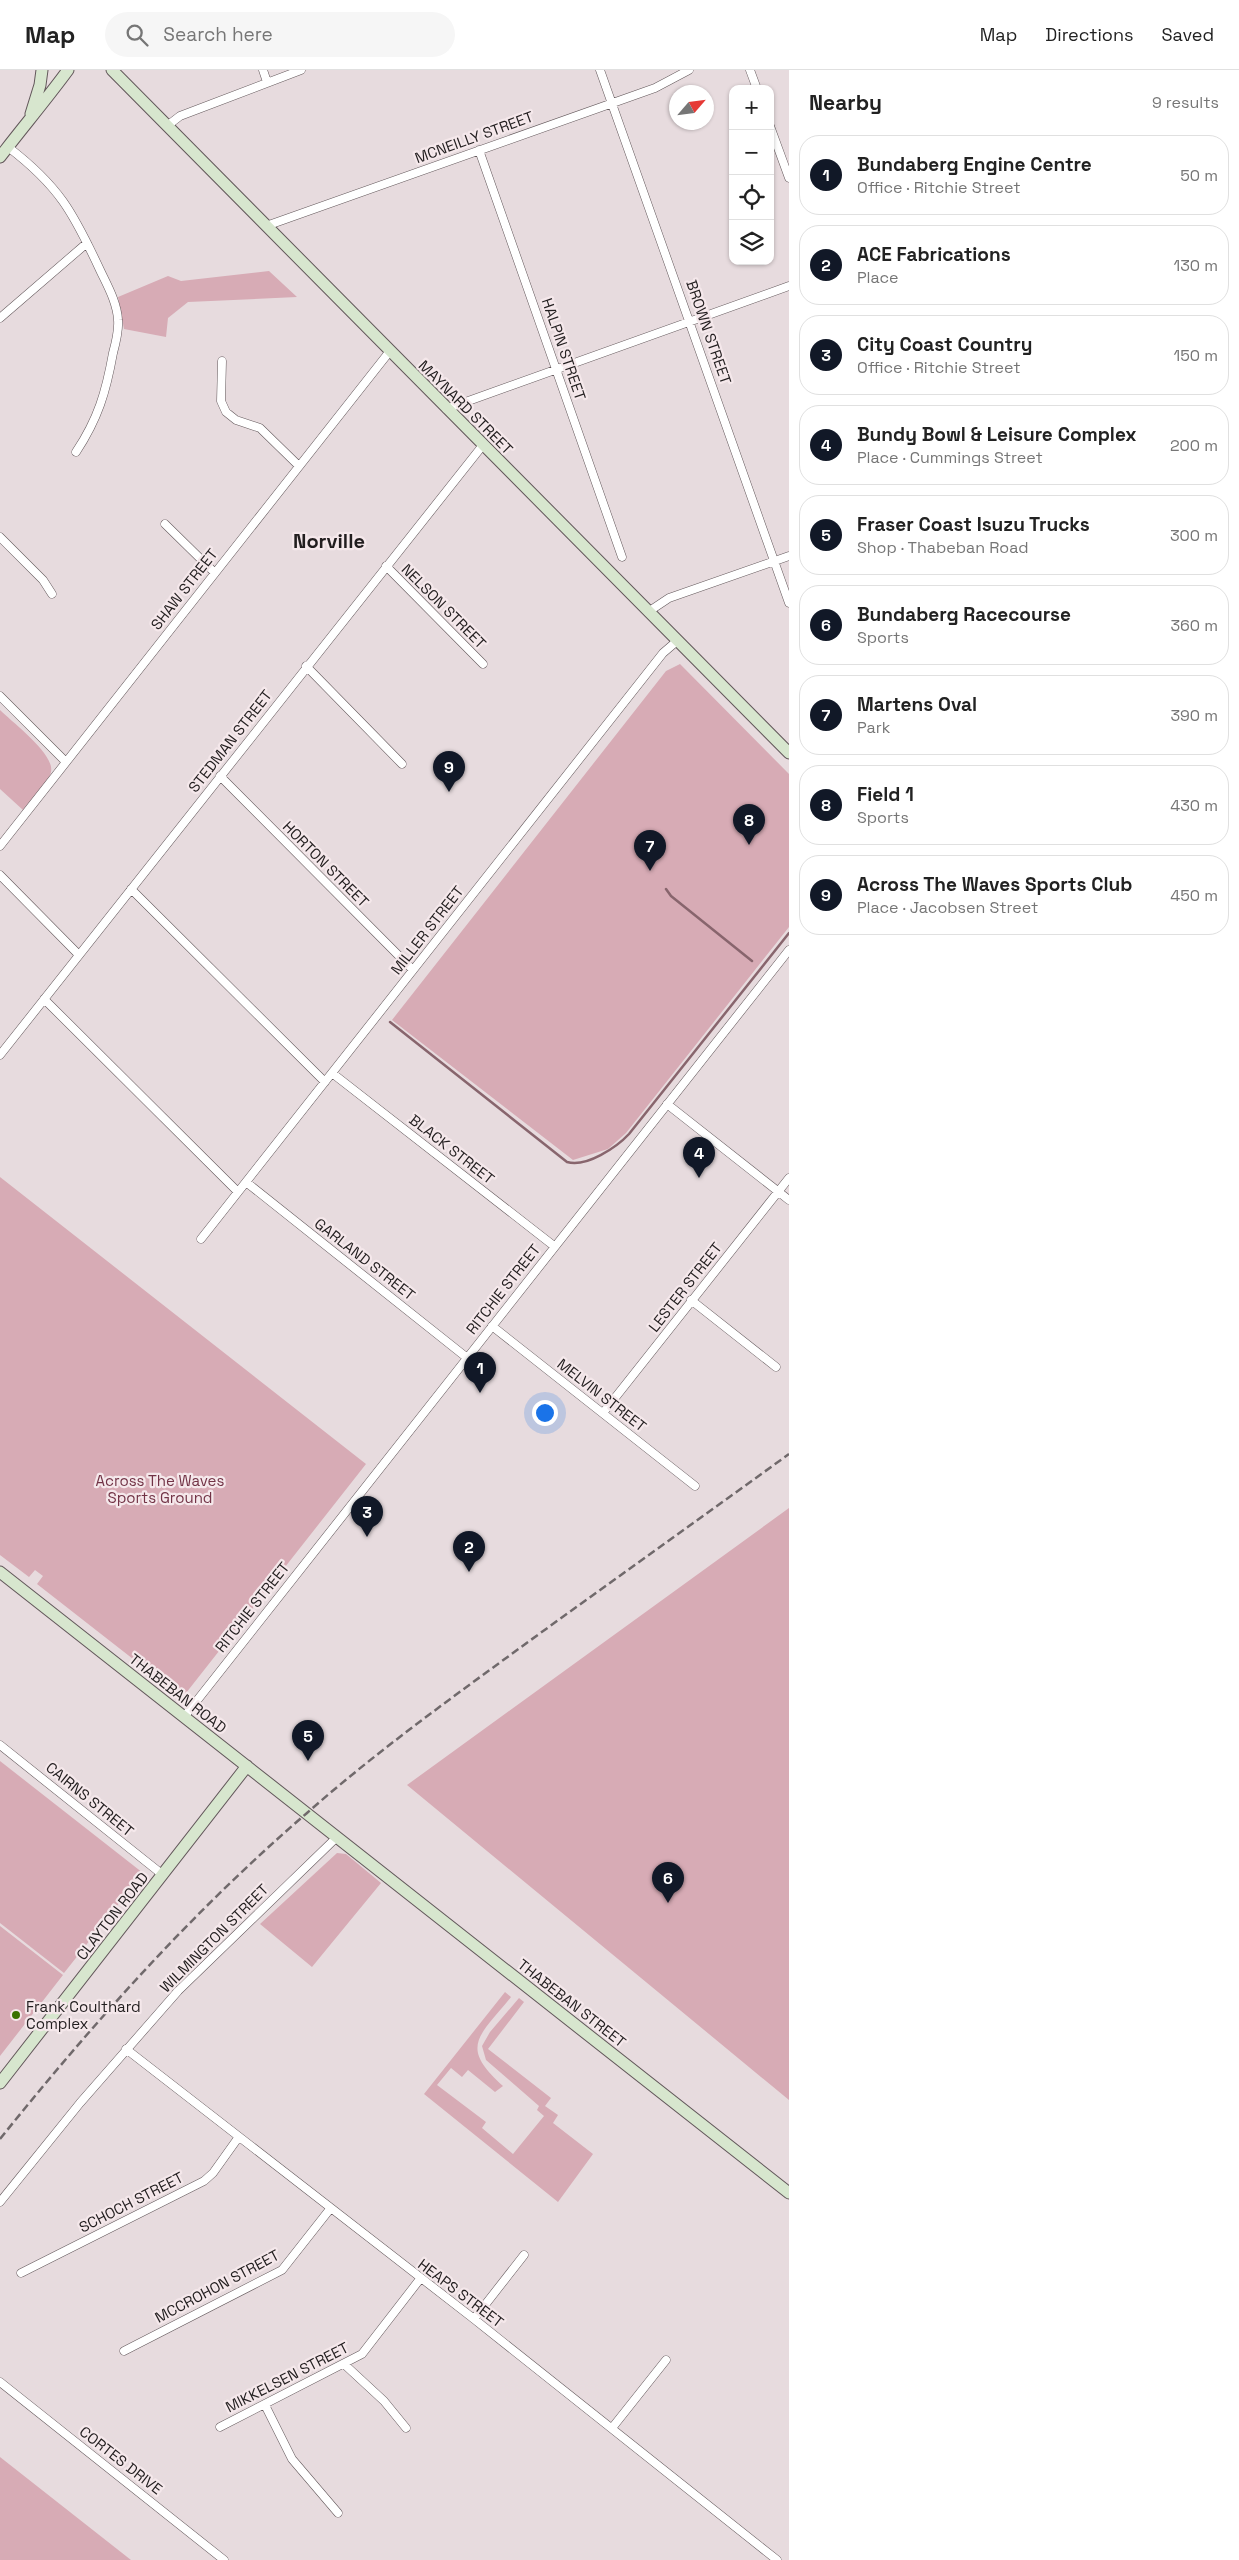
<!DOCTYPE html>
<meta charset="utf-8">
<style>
body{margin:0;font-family:"Space Grotesk",sans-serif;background:#f6f6f6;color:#222}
.controls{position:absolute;right:15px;top:15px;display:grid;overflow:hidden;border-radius:10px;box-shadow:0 1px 4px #0004}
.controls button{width:45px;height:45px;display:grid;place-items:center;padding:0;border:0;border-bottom:1px solid #e0e0e0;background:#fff;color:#222;font:25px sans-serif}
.compass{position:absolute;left:669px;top:15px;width:45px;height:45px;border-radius:50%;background:#fff;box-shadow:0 1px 4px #0004;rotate:62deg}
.you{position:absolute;left:544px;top:1342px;width:18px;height:18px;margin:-12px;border:4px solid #fff;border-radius:50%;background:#1a73e8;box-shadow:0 0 0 8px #1a73e833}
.badge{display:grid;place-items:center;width:32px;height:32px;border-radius:50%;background:#111827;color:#fff;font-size:16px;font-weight:700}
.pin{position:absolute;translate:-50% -41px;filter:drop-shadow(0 1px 2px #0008)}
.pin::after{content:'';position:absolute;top:26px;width:18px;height:15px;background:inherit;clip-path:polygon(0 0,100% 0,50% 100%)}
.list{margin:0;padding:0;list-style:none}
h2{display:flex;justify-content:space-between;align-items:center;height:65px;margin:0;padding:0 20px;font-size:21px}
h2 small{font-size:16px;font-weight:400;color:#767676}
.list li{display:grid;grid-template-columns:32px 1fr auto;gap:15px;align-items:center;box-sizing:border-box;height:80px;margin:0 10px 10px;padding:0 10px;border:1px solid #e0e0e0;border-radius:20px}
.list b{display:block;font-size:19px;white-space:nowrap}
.list p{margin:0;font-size:16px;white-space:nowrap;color:#767676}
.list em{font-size:16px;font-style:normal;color:#767676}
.icon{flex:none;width:28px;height:28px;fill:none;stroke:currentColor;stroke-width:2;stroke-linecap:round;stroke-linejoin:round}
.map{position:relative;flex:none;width:789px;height:2490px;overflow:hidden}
header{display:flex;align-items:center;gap:30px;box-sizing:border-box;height:70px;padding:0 25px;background:#fff;border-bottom:1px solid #e0e0e0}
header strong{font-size:24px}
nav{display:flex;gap:28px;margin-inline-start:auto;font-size:18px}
.search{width:350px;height:45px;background:#f6f6f6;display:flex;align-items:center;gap:12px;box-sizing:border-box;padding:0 18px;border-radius:28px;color:#767676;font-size:19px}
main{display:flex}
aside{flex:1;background:#fff}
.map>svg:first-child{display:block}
.green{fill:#d7abb5}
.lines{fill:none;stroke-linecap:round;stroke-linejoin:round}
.stream{stroke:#88656d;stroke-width:2.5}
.street-casing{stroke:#62575a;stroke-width:9}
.secondary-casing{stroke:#62575a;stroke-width:13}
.street{stroke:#fff;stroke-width:8}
.secondary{stroke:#d7e6ce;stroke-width:11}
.rail{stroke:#70696b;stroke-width:2.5;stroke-dasharray:8 4;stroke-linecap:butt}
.poi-dot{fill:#3a7301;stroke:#f5e8eb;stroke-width:2}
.labels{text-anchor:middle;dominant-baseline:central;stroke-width:4.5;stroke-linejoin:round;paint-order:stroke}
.street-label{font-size:15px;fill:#221e1f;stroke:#f5e8eb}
.park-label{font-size:15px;fill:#723346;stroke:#f5e8eb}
.poi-label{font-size:15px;fill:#221e1f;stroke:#f5e8eb;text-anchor:start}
.district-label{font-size:20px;font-weight:bold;fill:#221e1f;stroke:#f5e8eb}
</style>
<header>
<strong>Map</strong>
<div class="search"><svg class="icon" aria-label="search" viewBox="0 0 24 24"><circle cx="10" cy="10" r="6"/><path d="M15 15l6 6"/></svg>Search here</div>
<nav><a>Map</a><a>Directions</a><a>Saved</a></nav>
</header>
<main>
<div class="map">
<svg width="789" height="2490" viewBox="0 0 789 2490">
<rect width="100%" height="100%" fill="#e7dbde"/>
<path class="green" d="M269,201L297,227L188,232L168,248L166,267L124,259L118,227L168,206L181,211Z
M680,594L789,704V857L626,1063L608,1079L573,1090L392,950L666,601Z
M0,640C13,653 55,684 51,702C49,712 30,731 23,740L0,719Z
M0,1107L366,1394L186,1623L174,1621L37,1514L43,1506L35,1500L29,1507L0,1485Z
M789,1438V2030L407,1715Z
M0,1691L143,1803L64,1903L0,1853Z
M337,1783L346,1784L381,1813L312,1897L260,1854Z
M0,1856L63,1905L0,1986Z
M505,1922L511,1927C480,1966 458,1976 503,2016L495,2022L468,2000L462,2007L451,1998L437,2015L486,2052L482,2058L513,2084L544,2046L537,2040L539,2036L486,1990L482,1976L490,1962L519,1928L524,1932L488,1979L551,2028L545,2036L558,2045L553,2053L593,2084L558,2132L424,2024Z
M0,2387L131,2490H0Z"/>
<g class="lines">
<path class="stream" d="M666,819L671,826L752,891
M390,952L567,1092C586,1098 617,1077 629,1064L789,863"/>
<defs>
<path id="street" d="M263,0L267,12
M600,0L789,533
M750,0L757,19
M167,56L180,46L301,0
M770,56L789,108
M8,77C59,116 73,142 100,200C107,215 117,232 118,250C119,261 116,272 113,283C106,322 98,349 76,382
M479,80L622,487
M266,156L655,18L689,0
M0,248L87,173
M222,291L221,331L226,342L236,350L260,358L299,396
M446,339L789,216
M165,454L215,503
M0,467L43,510L52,524
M386,496L483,594
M648,542L669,528L789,486
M306,596L402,694
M0,626L65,691
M220,706L413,900
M0,776L390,281
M0,805L78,884
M131,819L325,1012
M44,929L238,1122
M0,985L483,375
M332,1003L554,1176
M667,1034L789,1130
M246,1112L466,1287
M201,1169L663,583L677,571
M691,1230L776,1297
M492,1256L695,1416
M603,1343L789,1108
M184,1647L789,880
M0,1675L163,1805
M126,1979L474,2249L777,2490
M0,2132L80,2033L178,1921L337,1767
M21,2203L204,2111L213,2103L238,2068
M474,2249L524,2185
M124,2281L282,2200L330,2139
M344,2294L384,2331L406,2358
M0,2312L224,2490
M265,2335L292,2389L338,2443
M220,2357L362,2284L420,2209
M612,2358L666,2290"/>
<path id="secondary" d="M112,0L789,683
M31,44L40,15L42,0
M0,87C23,57 46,30 68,0
M0,1502L789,2123
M0,2013L247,1696"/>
</defs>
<use href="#street" class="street-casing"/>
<use href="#secondary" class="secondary-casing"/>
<use href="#street" class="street"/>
<use href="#secondary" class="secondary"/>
<path class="rail" d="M0,2069C94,1952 193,1841 307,1743C377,1681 453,1627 528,1572C615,1509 702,1447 789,1384"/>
</g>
<circle class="poi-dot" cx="16" cy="1945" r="5"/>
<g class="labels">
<g class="street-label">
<text transform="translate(474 67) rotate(-20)">MCNEILLY STREET</text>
<text transform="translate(709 262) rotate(71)">BROWN STREET</text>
<text transform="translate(564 279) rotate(71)">HALPIN STREET</text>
<text transform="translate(466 337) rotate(45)">MAYNARD STREET</text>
<text transform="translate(184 519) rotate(-52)">SHAW STREET</text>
<text transform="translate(444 536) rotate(45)">NELSON STREET</text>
<text transform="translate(230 671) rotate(-52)">STEDMAN STREET</text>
<text transform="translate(326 794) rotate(45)">HORTON STREET</text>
<text transform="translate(427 860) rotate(-52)">MILLER STREET</text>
<text transform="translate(452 1079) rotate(38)">BLACK STREET</text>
<text transform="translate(365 1189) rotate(38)">GARLAND STREET</text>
<text transform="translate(685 1217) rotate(-52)">LESTER STREET</text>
<text transform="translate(503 1219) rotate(-52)">RITCHIE STREET</text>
<text transform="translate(602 1325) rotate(38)">MELVIN STREET</text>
<text transform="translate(252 1537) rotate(-52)">RITCHIE STREET</text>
<text transform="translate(178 1623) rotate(38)">THABEBAN ROAD</text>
<text transform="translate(90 1729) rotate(39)">CAIRNS STREET</text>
<text transform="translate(112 1846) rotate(-52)">CLAYTON ROAD</text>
<text transform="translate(214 1868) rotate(-45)">WILMINGTON STREET</text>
<text transform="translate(572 1933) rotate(38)">THABEBAN STREET</text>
<text transform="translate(131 2132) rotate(-27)">SCHOCH STREET</text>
<text transform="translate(217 2216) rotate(-28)">MCCROHON STREET</text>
<text transform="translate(461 2223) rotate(37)">HEAPS STREET</text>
<text transform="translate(287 2307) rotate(-27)">MIKKELSEN STREET</text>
<text transform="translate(121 2390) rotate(38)">CORTES DRIVE</text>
</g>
<g class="park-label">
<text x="160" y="1410">Across The Waves<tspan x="160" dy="17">Sports Ground</tspan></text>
</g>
<g class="poi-label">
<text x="26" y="1936">Frank Coulthard<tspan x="26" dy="17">Complex</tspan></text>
</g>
<g class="district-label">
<text x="329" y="471">Norville</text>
</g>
</g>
</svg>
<div class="controls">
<button>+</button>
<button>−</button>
<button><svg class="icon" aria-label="locate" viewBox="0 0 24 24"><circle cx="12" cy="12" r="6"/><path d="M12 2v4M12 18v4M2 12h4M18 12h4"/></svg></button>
<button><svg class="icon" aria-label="layers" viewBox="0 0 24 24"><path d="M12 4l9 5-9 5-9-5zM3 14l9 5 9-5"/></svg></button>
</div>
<svg class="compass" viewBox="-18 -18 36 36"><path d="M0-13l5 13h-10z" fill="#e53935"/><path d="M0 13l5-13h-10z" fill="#767676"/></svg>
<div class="you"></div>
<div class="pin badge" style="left:480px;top:1323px">1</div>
<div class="pin badge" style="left:469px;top:1502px">2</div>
<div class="pin badge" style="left:367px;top:1467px">3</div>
<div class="pin badge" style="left:699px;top:1108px">4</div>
<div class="pin badge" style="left:308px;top:1691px">5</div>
<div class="pin badge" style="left:668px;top:1833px">6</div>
<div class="pin badge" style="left:650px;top:801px">7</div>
<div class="pin badge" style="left:749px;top:775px">8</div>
<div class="pin badge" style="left:449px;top:722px">9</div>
</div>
<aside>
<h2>Nearby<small>9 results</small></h2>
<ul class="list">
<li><span class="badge">1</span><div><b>Bundaberg Engine Centre</b><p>Office · Ritchie Street</p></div><em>50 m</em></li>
<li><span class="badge">2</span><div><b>ACE Fabrications</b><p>Place</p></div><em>130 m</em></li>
<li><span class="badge">3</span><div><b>City Coast Country</b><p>Office · Ritchie Street</p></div><em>150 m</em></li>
<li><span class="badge">4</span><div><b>Bundy Bowl &amp; Leisure Complex</b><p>Place · Cummings Street</p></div><em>200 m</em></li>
<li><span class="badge">5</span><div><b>Fraser Coast Isuzu Trucks</b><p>Shop · Thabeban Road</p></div><em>300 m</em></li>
<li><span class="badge">6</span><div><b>Bundaberg Racecourse</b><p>Sports</p></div><em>360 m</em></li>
<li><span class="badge">7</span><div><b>Martens Oval</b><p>Park</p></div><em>390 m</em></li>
<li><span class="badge">8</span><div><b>Field 1</b><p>Sports</p></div><em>430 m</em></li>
<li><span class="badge">9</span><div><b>Across The Waves Sports Club</b><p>Place · Jacobsen Street</p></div><em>450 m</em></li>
</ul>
</aside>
</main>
